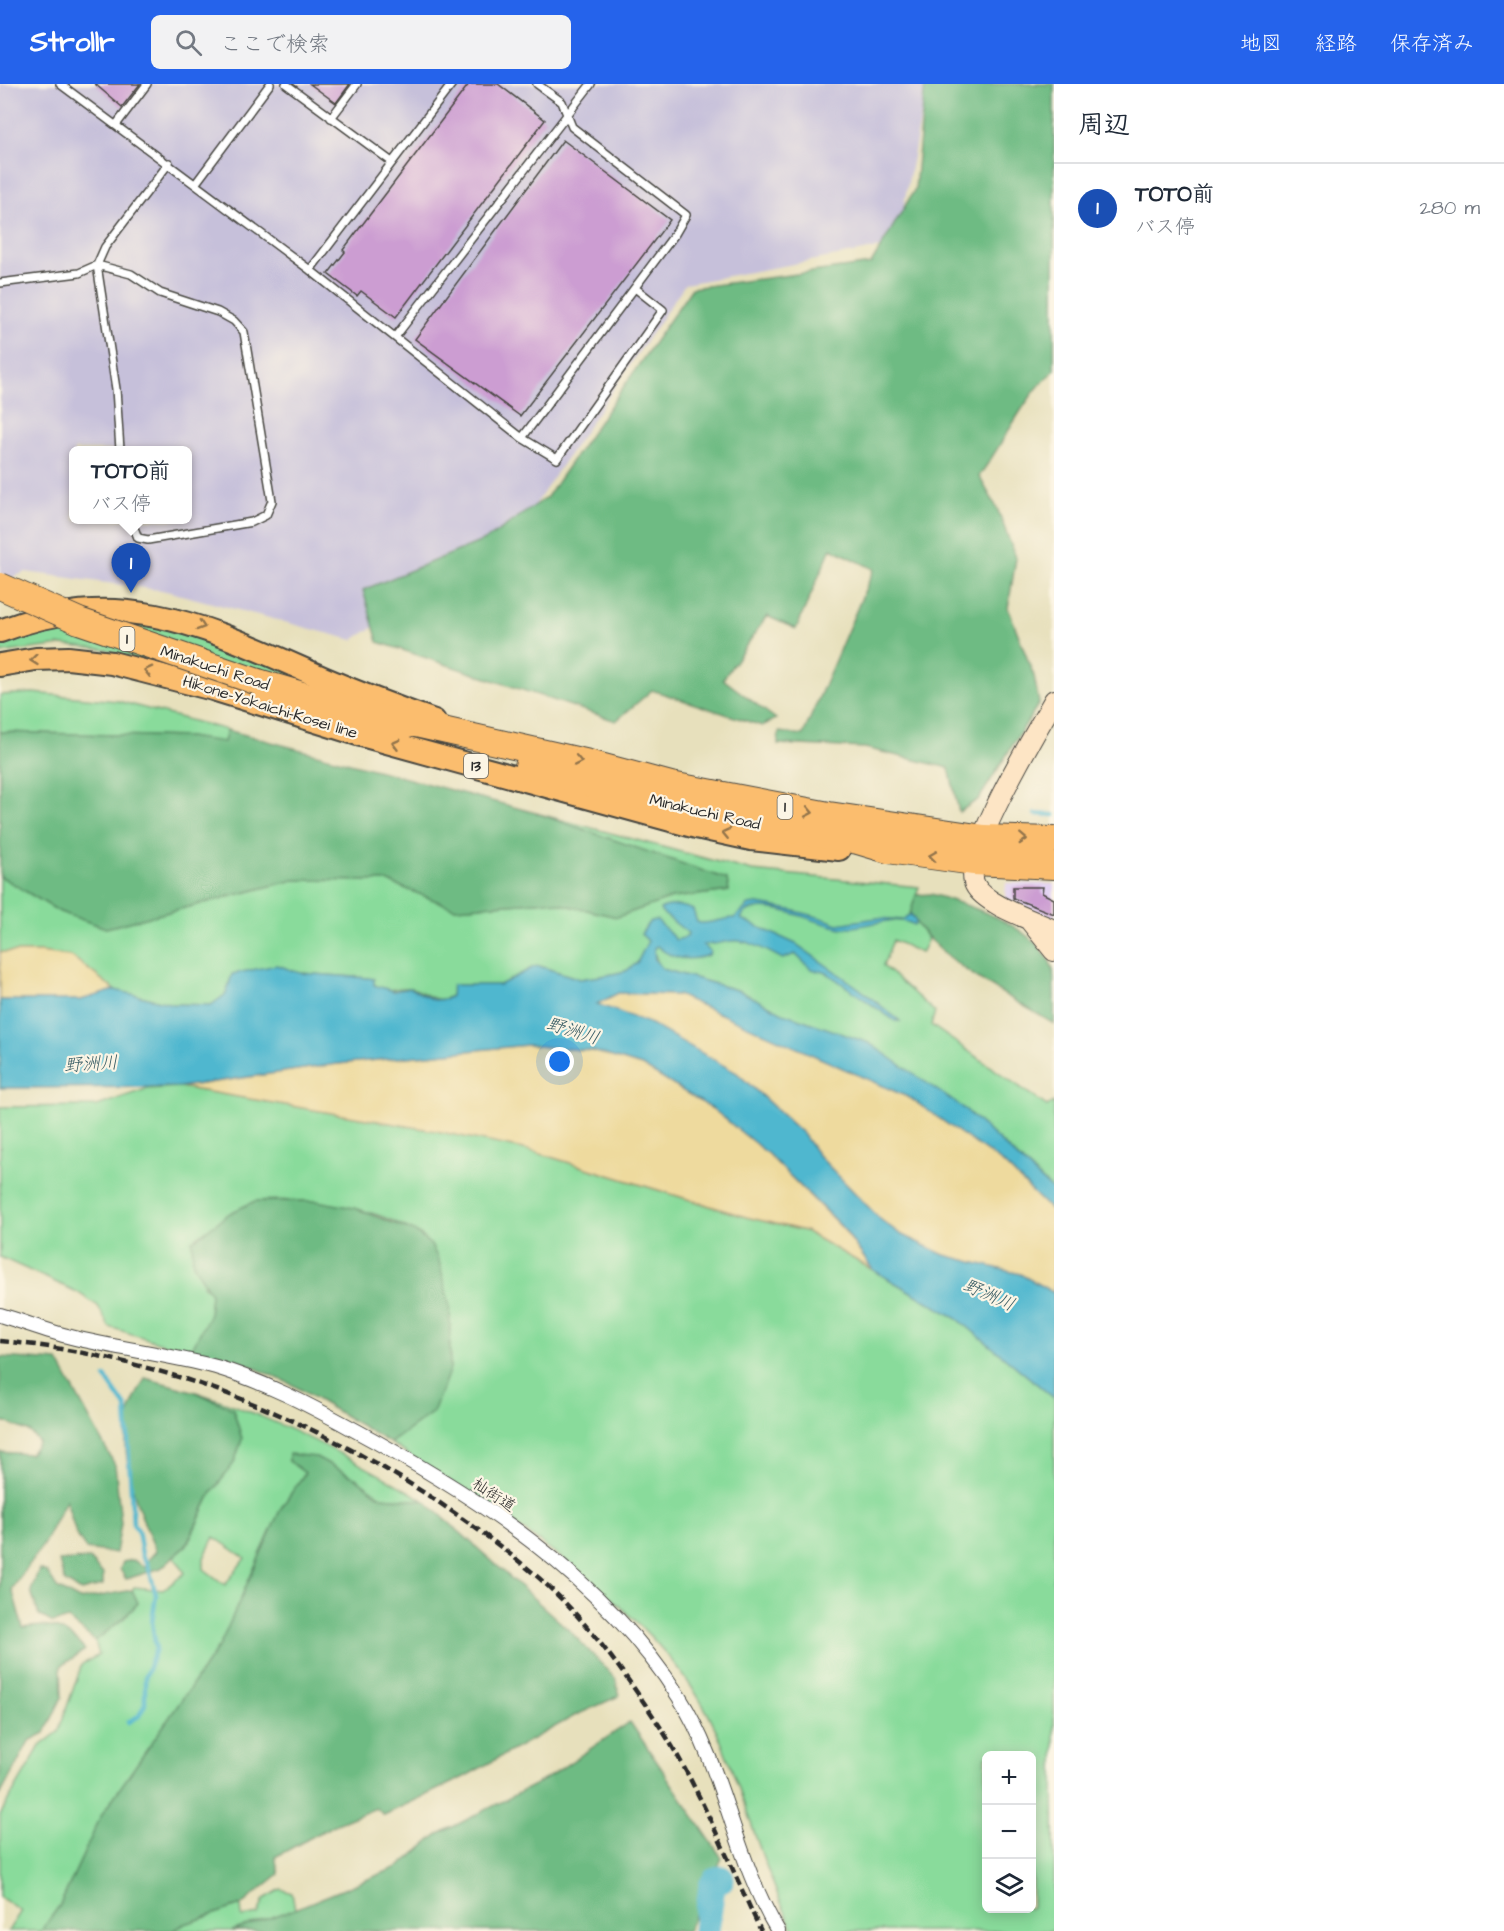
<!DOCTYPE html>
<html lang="ja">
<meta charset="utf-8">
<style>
body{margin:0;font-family:"Architects Daughter","Klee One",sans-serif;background:#f2f2f3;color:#1f2937}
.controls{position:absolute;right:18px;bottom:18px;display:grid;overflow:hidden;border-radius:9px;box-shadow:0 3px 15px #0003}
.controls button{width:54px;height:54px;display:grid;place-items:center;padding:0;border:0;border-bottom:2px solid #e0e1e3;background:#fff;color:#1f2937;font:30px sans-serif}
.you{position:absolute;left:560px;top:978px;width:21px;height:21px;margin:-15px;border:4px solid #fff;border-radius:50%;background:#1a73e8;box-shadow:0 0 0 9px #1a73e833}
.badge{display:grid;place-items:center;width:39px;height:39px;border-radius:50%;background:#2563eb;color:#fff;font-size:20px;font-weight:700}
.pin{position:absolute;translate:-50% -50px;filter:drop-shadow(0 2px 3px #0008)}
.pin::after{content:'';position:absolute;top:32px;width:21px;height:18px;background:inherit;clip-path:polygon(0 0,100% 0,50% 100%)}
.popup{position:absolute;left:69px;top:362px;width:123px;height:78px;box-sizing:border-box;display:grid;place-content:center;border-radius:9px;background:#fff;filter:drop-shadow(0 2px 4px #0005);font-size:20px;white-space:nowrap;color:#747a83}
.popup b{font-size:22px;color:#1f2937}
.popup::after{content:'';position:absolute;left:50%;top:100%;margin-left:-12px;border:12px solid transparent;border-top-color:#fff}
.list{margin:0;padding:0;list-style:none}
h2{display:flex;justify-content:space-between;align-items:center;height:78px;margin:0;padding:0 24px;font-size:26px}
h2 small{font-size:20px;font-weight:400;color:#747a83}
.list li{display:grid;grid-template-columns:39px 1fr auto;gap:18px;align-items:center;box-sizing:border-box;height:90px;padding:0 24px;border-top:2px solid #e0e1e3}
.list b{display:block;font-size:22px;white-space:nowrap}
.list p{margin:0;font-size:20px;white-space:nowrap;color:#747a83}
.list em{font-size:20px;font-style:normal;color:#747a83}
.icon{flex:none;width:33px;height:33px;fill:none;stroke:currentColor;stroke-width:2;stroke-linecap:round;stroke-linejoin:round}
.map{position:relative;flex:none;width:1054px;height:1847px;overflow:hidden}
header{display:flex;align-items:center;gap:36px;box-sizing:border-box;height:84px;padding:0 30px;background:#2563eb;color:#fff}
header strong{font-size:28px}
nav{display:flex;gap:33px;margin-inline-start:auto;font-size:21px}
.search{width:420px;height:54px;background:#f2f2f3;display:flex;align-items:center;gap:15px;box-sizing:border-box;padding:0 21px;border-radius:9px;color:#747a83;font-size:22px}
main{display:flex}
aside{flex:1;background:#fff}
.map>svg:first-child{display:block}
.built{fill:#e3d3f2}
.industrial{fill:#c6c0da;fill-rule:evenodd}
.green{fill:#89db9b;stroke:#5a8363;stroke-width:1.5;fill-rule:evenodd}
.forest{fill:#6ebb83;stroke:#4c7357;stroke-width:1.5}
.sand{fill:#eeda9e;stroke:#8c8264;stroke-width:1.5}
.water{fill:#50b7cf;stroke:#3e717d;stroke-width:1.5}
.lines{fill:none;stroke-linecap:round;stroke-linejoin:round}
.stream{stroke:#50b7cf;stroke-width:4.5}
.river{stroke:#50b7cf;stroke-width:27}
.building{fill:#cc9dd2}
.lane-casing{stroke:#474641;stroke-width:10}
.street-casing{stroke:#474641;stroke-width:16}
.secondary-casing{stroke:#474641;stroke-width:22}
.primary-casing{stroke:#474641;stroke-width:26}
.highway-casing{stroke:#474641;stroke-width:28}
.lane{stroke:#fff;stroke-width:7}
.street{stroke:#fff;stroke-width:14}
.secondary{stroke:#fde5c5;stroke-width:20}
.primary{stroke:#fbbd6e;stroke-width:22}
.highway{stroke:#fbbd6e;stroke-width:26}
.rail{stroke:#2b2b2b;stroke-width:4.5;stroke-dasharray:9 4.5;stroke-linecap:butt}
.highway-bridge-casing{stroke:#474641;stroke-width:28;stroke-linecap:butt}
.highway-bridge{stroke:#fbbd6e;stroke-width:26}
.oneway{stroke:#93744c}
.labels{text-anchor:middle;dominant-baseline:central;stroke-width:4.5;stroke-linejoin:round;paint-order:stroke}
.shield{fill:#fcf5e5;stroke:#6a6863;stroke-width:1.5}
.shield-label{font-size:15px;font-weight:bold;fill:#2b2b2b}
.street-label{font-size:16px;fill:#2b2b2b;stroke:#fcf5e5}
.water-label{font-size:18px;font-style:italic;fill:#385c64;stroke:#fcf5e5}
</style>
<header>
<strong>Strollr</strong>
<div class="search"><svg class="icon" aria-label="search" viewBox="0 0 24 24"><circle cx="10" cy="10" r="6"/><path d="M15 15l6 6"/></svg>ここで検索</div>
<nav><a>地図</a><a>経路</a><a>保存済み</a></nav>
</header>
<main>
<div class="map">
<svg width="1054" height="1847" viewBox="0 0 1054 1847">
<rect width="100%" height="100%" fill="#fcf5e5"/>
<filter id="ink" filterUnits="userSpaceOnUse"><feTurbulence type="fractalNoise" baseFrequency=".0167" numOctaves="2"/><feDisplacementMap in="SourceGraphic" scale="12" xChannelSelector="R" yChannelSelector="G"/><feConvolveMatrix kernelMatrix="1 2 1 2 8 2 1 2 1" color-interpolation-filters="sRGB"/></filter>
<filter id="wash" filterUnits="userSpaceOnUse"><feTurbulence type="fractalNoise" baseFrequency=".008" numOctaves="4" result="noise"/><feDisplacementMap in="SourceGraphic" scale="24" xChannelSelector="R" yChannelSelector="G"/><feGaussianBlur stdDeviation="1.35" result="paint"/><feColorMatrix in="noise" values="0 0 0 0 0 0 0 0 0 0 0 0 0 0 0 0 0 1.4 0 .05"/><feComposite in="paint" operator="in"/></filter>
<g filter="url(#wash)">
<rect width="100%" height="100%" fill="#e7e0bc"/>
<path class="built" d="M1006,799L1054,800V835L1005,814Z"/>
<path class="industrial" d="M0,0H927L896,161L685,200L509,459L353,556L166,507L26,488L0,498ZM74,366H188V436H74Z"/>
<path class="green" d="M158,535L390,625L249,609L107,566L62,561L0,569V552L38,538Z
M33,609L118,617L227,646L224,659L188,653L0,648V611Z
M536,729L752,787L919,803L910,830L928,855L921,869L893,856L883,882L935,928L931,941L1047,1022L1054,1018V1107L966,1026L740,907L662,885C654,876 656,866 648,858L637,879L626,887L608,891L580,895L540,882L534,883L500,901H453L451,912C435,922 426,907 411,904C394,901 386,915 368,894L300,889L277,881L211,921L173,920L115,906L71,872L40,868H0V792L60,828L106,844L294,796L387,797L454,824L548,817L617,833L672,814L729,807L726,795Z
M180,1003L437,1047L528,1066L746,1133L805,1147L958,1235L1054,1314V1847H794C762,1783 745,1713 717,1648C661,1523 501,1431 390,1359L433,1328L423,1153C374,1121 313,1114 255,1117L203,1201L211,1209L209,1232L190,1268L109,1243L98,1222L77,1208L0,1173V1023L97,1022L146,1005ZM986,1672H1032V1824H986Z
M196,1308C278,1335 352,1373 425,1417L381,1413L357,1395L316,1373L289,1377L305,1389L281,1424L220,1561L102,1730L60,1821L41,1847H8L21,1827L0,1813V1731L40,1662L58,1648L82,1580L99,1571L95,1557L124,1534L138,1519L132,1506L134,1503L163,1506L185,1489L174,1472L187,1461L211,1410L234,1379L242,1355L233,1325ZM214,1453L245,1474L225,1501L204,1485V1474Z
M281,1805L292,1809L295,1825L232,1847H172L185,1840L241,1821L242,1833L258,1830L264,1815Z"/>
<path class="forest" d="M925,0H1054V287C1025,310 1003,361 979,392L997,424L1016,474L1008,524L1034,592L1039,619L979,715L959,728L949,684L865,664L778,660L779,648L803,651L874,485L831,464L796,545L767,532L723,595L776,635L762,642L652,606L616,637L378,558L363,506L487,455L547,413L692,204L871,180L915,105Z
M227,646L536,729L727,795L729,807L672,814L617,833L548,817L454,824L387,797L294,796L106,844L60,828L0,792V648L188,653L224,658Z
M931,810C971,822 1036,841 1053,885C1054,896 1054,927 1054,940C1005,909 942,881 910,830L916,811Z
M255,1117H317L354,1124L414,1147L431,1161L439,1177L450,1224V1285L433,1328L390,1359L293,1301L237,1276L190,1268L209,1232L211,1210L193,1180L192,1157L230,1129Z
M0,1273L58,1277L115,1381L121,1439L116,1469L86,1465L76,1450L66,1416L44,1459L12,1505L23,1544C52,1539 66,1544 85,1566L61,1582L62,1613L45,1649L29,1657L0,1712V1368L30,1370L39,1358L30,1348L0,1336Z
M145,1294L196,1308L233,1325L242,1355L234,1379L211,1410L186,1461L161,1484L126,1495L120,1485L123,1478L133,1476L147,1484L148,1476L156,1467C138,1427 121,1382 127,1337C129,1323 139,1307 145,1294Z
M289,1370L316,1373L357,1395L381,1413L425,1417L570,1547L616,1595L619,1612L576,1631L464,1693L384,1731L376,1724L332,1742L275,1773L279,1790L241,1821L185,1840L172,1847H41L60,1821L102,1730L220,1561L281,1424L305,1389L289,1377Z
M89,1475L103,1490V1501L81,1507L65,1498L59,1477Z
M39,1485L47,1488L57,1504L79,1516L132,1506L138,1519L124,1534L95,1557L68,1535L53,1539L39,1531L31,1507Z
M630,1638L722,1774L687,1847H232L295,1825L400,1782L437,1751L544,1696Z"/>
<path class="sand" d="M0,868H40L71,872L115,906L81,916H0Z
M618,909L678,911L910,1014L1003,1079L1054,1129V1209L1020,1190L944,1171L900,1150L881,1136L817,1070L803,1050L737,989L596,920Z
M527,961L593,967L642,982L713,1025L767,1069L844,1146L873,1186L805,1147L746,1133L528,1066L436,1047L180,1003L337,980Z"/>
<path class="water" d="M758,820C784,824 815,831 838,840L877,834L902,836L911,830L916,838L914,841C894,828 856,848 837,843C812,838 766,814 744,829L741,835L796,860L860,905L900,937H895L827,889L811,885L795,870L783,875C769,868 748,855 732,857C722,858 713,861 703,861L710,867L709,871C689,878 672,876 657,862L654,864L655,876L663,885L740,907L783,929L869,959L966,1026L1049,1103L1054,1107V1129L1003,1079L910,1014L678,911L618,909L597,920L649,939L737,989L803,1050L817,1070L881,1136L900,1150L944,1171L1020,1190L1054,1209V1314L958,1235L873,1186L844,1145L767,1069L713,1025L642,982L593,967L527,961L337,980L180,1003L0,1004V916H81L115,906L173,920L211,921L226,910L232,890L277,881L300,889L368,894L374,895V901L393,907L410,904L434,916L446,915L451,912L452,901H500L534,883L539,882L580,895L608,891L626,887L637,879L648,857L641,850L650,837L657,836L676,856L687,853L688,849L661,828L660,825C670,820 683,822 693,826L697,838C706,842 723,834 734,834L749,821Z"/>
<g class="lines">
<path class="stream" d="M1035,730L1054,731
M105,1293L126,1323L133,1440L138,1446L142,1471L148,1481L156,1511L152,1538L156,1565L145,1593V1620L139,1632L128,1638"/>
<path class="river" d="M706,1847L712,1802L715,1797L721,1795"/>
</g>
<g id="blocks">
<path class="building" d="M95,0H140L122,23Z
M310,0H350L336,19Z
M469,0H498L545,36L396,233L361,207L357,212L328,190L345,168L343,166Z
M563,56L670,136L520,332L415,255Z
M1013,803H1043L1042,809L1054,815V830L1013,814Z"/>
</g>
</g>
<g filter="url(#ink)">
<use href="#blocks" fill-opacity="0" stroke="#474641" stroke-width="1.5"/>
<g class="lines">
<defs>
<path id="lane" d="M60,0L310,186L522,354L557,375L663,226L635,204
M286,0L392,78
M331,34L357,0
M116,41L147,0
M196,99L270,0
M310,186L452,0
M0,199L79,189L97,181L131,190L160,209L218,228L234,237L244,248L272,417L266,431L252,438L148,456L138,454L131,436
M395,253L591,0
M522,354L675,150L686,131L572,43L562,18L537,0
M120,366L116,305L97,181L105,163L169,79"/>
<path id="street" d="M0,1231C24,1238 47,1247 71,1253C119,1265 168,1270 216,1283C263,1297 309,1321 351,1344C474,1410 603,1493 679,1613C725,1686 734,1774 778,1847"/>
<path id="secondary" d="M1054,616C1037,647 960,772 975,801C985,821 1033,836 1054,846
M1030,837L1054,867"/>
<path id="primary" d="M0,547C125,499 210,545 323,594C360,610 397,624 434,637
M0,581L36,575L68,574L112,579L213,605L361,651L696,743L751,755L839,765"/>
<path id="highway" d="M258,598L401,640H416L589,679L671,701L829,731L984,754L1054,756
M528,682L615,707L767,742L858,757L888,766L974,778L1054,782"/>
</defs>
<use href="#lane" class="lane-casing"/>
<use href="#street" class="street-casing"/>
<use href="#secondary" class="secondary-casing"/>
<use href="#primary" class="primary-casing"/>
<use href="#highway" class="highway-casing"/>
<use href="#lane" class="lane"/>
<use href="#street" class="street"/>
<use href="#secondary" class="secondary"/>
<use href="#primary" class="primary"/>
<use href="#highway" class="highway"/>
<path class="rail" d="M0,1257C195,1275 382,1363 532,1488C579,1527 619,1581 653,1632C698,1698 727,1776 761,1847"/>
<defs>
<path id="highway-bridge" d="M0,502L79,537L258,598"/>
</defs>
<use href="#highway-bridge" class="highway-bridge-casing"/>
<use href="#highway-bridge" class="highway-bridge"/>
</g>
<defs><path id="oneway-chevron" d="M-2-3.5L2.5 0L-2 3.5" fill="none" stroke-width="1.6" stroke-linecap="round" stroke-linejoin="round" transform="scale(1.5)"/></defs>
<g class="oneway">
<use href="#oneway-chevron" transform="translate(201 542) rotate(18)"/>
<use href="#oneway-chevron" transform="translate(34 576) rotate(174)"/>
<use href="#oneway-chevron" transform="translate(148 587) rotate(-166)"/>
<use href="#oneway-chevron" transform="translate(396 660) rotate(-165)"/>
<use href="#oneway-chevron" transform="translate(578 677) rotate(11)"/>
<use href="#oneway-chevron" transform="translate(809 728) rotate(11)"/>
<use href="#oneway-chevron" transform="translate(726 749) rotate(-167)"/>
<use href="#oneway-chevron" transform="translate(1023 755) rotate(3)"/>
<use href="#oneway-chevron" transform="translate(933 772) rotate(-172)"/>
</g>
</g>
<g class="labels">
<g class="shield">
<rect x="119.5" y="543" width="15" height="24" rx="4.5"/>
<rect x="464" y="670" width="24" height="24" rx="4.5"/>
<rect x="777.5" y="711" width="15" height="24" rx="4.5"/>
</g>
<g class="shield-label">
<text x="127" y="555">1</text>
<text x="476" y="682">13</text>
<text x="785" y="723">1</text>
</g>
<g class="street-label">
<text transform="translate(215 584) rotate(18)">Minakuchi Road</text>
<text transform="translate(270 623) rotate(17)">Hikone-Yokaichi-Kosei line</text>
<text transform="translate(705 728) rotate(13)">Minakuchi Road</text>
<text transform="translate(494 1411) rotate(33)">杣街道</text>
</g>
<g class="water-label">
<text transform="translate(573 947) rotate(17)">野洲川</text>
<text transform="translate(91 980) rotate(-3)">野洲川</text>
<text transform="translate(989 1211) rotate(24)">野洲川</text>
</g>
</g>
</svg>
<div class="controls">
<button>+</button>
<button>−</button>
<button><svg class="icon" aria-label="layers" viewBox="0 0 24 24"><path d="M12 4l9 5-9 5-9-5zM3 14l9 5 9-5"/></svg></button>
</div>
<div class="you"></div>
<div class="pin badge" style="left:131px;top:509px;background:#1a4fb4">1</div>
<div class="popup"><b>TOTO前</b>バス停</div>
</div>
<aside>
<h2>周辺<small></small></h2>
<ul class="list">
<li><span class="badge" style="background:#1a4fb4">1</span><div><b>TOTO前</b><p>バス停</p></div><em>280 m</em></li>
</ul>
</aside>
</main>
